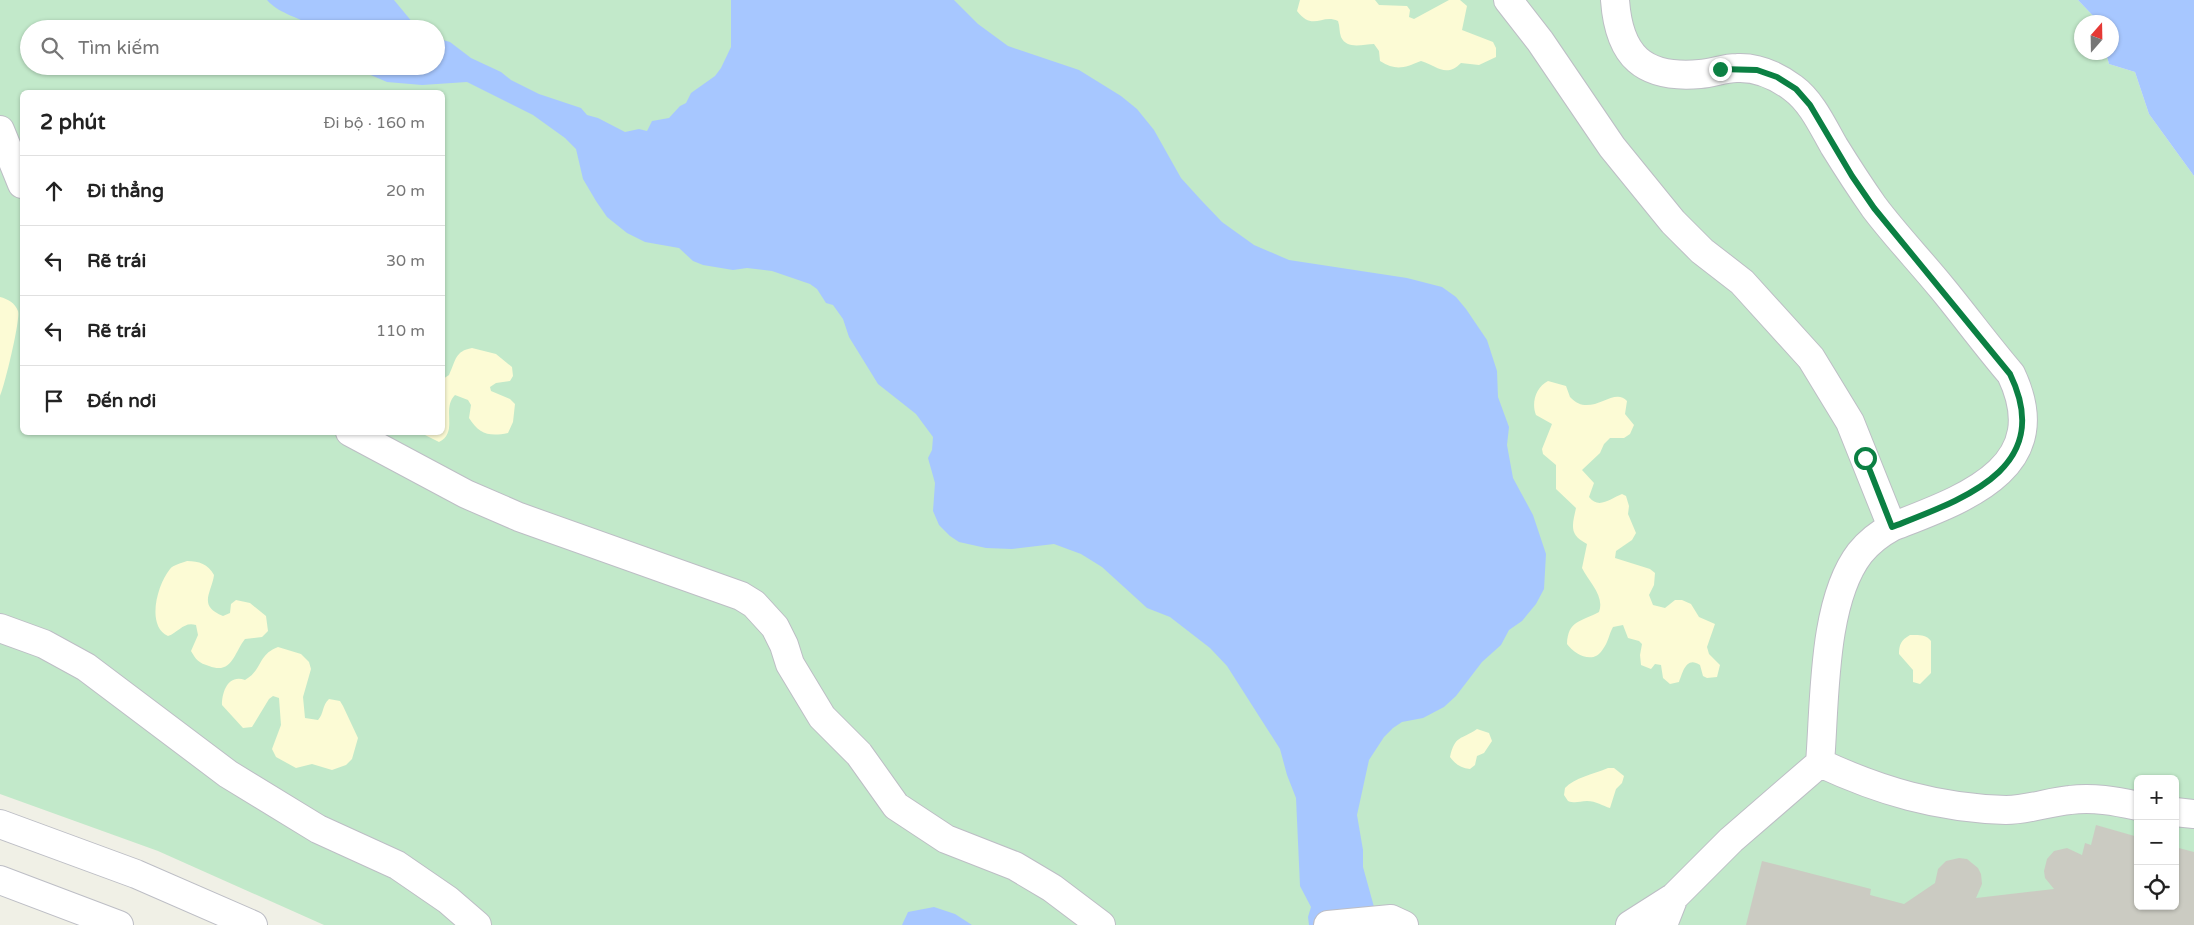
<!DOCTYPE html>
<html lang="vi">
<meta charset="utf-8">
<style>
body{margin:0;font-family:"Varela Round",sans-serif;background:#f2f2f2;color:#222}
.controls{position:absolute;right:15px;bottom:15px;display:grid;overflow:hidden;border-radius:8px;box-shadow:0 1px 4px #0004}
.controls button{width:45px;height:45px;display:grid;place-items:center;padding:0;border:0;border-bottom:1px solid #e0e0e0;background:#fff;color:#222;font:25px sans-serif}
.compass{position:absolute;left:2074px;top:15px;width:45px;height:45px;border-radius:50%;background:#fff;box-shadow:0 1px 4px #0004;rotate:20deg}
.stop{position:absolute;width:15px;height:15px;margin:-11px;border:4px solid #0b8043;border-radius:50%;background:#fff}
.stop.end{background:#0b8043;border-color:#fff;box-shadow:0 1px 5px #0008}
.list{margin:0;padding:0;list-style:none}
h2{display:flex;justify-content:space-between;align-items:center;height:65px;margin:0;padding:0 20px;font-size:21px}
h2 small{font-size:16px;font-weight:400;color:#767676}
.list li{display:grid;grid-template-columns:32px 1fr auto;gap:15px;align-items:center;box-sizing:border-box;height:70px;padding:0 20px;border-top:1px solid #e0e0e0}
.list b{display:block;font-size:19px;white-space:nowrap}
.list em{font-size:16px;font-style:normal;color:#767676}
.icon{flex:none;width:28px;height:28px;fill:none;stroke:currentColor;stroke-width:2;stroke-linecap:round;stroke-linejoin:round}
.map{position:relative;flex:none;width:2194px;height:925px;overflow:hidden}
.search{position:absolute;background:#fff;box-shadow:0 1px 4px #0004;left:20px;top:20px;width:425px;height:55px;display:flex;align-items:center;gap:12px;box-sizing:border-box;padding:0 18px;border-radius:28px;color:#767676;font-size:19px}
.panel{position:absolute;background:#fff;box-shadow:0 1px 4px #0004;left:20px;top:90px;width:425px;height:345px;border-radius:8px}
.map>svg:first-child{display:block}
.green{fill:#c2e9ca;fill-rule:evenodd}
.sand{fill:#fcfbd5}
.water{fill:#a7c7ff}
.building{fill:#cbcbc2}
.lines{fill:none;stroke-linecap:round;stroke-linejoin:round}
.minor-casing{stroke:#bdbec5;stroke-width:30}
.minor{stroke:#fff;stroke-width:28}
.route{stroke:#0b8043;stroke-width:6}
</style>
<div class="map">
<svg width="2194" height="925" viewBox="0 0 2194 925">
<rect width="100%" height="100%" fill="#f0f0e6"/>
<path class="green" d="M0,0H2078L2099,22H2082V52L2106,53L2109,64L2135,72L2149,114L2194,176V925H324L158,851L0,794ZM29,29H436V66H29ZM22,92H442V432H22ZM2138,779H2175V906H2138Z"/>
<path class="sand" d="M1300,0H1375L1379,5L1407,6L1410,10L1409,17L1414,19L1449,0H1460L1467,6L1462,30L1493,42L1496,48V57L1479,65L1461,63C1446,78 1437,66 1421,61C1404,68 1396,71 1380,61L1379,51L1374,44C1363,44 1347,50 1341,37C1339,32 1340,26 1338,21C1322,13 1313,32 1297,11Z
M0,297C8,299 15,303 18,311C21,318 4,389 0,396Z
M472,348L496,354L512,367L513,376L510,381L496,383L490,387L491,391L510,399L515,404L513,422L508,433C489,437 479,434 469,418L471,405L468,400L455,395C441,409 459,432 439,442L421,433L442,432L443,379L449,375C456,360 455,351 472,348Z
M1548,381L1566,386L1570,397C1591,420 1613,385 1627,401L1625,414L1634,425L1630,434L1624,438H1610L1604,444L1600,453L1582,470L1594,483L1589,497C1599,510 1611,498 1622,494L1626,496L1629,506L1628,514L1636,533L1632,540L1616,551L1615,558L1650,569L1655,573L1654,585L1649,595L1653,605L1665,608L1675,600H1682L1691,604L1699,617L1715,624L1707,647L1709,654L1720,665L1717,677L1707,678L1703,676L1700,665C1686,656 1683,672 1679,682L1670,684L1663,678L1661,665L1655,664L1651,669L1641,665L1640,655L1642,644L1639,641L1628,638L1623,625L1613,627C1609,634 1608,643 1603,649C1594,665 1575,655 1567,644C1568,620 1581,622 1599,612C1605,596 1589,582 1582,568L1587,544C1569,535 1572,526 1576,508L1556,489V465L1543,454L1542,449L1552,424L1536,415C1531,403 1536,387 1548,381Z
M187,561C199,561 208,564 214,575C212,592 197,606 223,616L230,613L231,604L236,600L250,603L266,616L268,631L262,637L245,639C234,653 232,675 209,666C199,663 196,660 191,651L198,635L196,625C184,621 179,632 168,636C146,626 157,585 170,569C173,565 182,563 187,561Z
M1910,635C1918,635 1926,634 1931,641V673L1920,684L1913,682V670L1899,654C1899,645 1901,640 1910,635Z
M278,647L301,654L309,662L311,669L303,697L305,718L318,720C324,714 322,705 329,699L340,701L343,706L358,738L352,759L346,765L332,770L312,764L296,768L276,757L272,749L281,725L279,698L273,696L269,699L252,727L243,728L222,705C222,692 228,674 245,680C263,670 257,655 278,647Z
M1477,729L1489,733L1492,741L1484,753L1477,756L1475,765L1470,769C1461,768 1455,764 1450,757C1455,735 1461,740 1477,729Z
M1608,768H1614L1624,776L1622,783L1616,789L1610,808C1603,806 1596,801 1587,801C1579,801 1576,804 1568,801L1564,795L1565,788C1574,778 1594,774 1608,768Z"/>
<path class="water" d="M267,0H394L418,29H317C301,17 280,15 267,0Z
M731,0H954L978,24L1008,46L1079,70L1121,96L1137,109L1154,130L1181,178L1201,200L1222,222L1254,245L1289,260L1407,278L1442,287L1456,297L1466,309L1487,340L1497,371L1498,397L1509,427L1507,445L1513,478L1533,515L1546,554L1544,589L1536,604L1522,621L1509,630L1501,645L1482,662L1456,696L1444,707L1423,718L1402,722L1393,728L1384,737L1369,760L1357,815L1363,850V867L1379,925H1309L1308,917L1311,907L1300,886L1296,798L1287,775L1280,749L1227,666L1210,648L1170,617L1147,608L1102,567L1081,554L1054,544L1012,549L986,548L959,542L950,536L939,525L933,511L935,483L928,458L932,450L933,437L916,414L878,384L849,337L843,319L833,305L826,303L817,289L810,284L772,271L747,268L733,270L703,265L693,261L679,248L645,242L627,233L607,217L596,201L583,179L576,149L565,138L533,115L467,82L422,85L387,82L366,73L358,66H436V38L450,42L471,58L501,72L511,80L539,94L581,108L587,115L598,118L625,132L639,129L647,131L652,121L669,118L680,106L686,103L691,93L715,76L721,68L731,47Z
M2078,0H2194V176L2149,114L2135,72L2109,64L2106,53L2112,52V22H2099Z
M934,907L955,914L972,925H902L908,912Z"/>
<path class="building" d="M2096,825L2138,837V906H2175V847L2194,852V925H1746L1762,861L1871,889L1870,895L1904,904L1935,883L1938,869L1946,861L1959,858L1967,859L1978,868L1981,874L1982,884L1976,898L2054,889L2045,878L2044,871L2047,859L2054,851L2067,848L2082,855L2085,843L2091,845Z"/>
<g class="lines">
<defs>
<path id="minor" d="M1508,0L1540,41L1612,147L1673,222L1702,251L1742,282L1811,358L1850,422L1892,527C1879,534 1869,542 1860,553C1822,602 1825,703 1820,763L1731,840L1674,897L1663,925
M1615,0C1619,56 1643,79 1700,74C1713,73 1724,68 1737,68C1758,67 1777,76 1793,88C1812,102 1823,127 1834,146C1847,167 1860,187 1874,207C1895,235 1920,261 1942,288C1965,316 1987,346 2011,374C2056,469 1963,499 1892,527
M0,130L22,184
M350,432L466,494L519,517L741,596L754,604L775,627L784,645L790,664L822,717L859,754L896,806L946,839L1015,866L1052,888L1101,925
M0,628L44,644L86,667L228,774L318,829L397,865L448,900L477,925
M1820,763C1880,791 1938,808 2006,810C2028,810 2049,802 2070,800C2093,797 2115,801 2138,806
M2175,812L2194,814
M0,824L136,874L253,925
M0,880L119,925
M1328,925L1391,919L1404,925
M1630,925L1674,897"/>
</defs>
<use href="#minor" class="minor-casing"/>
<use href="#minor" class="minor"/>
</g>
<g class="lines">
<path class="route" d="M1720,69L1757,70L1777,77L1796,89L1810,105L1852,176L1874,208L2010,374C2056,469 1963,499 1892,527L1865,458"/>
</g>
</svg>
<div class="controls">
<button>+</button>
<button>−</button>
<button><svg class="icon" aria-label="locate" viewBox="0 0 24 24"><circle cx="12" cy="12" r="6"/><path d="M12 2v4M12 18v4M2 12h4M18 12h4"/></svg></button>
</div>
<svg class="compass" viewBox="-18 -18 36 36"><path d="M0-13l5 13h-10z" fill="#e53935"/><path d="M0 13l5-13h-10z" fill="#767676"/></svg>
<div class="stop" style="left:1865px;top:458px"></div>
<div class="stop end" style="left:1720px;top:69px"></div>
<div class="search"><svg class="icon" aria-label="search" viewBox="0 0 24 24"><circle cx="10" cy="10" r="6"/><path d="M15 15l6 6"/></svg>Tìm kiếm</div>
<section class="panel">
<h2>2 phút<small>Đi bộ · 160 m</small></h2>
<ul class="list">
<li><svg class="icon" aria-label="ahead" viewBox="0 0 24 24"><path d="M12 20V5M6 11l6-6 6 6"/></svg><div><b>Đi thẳng</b></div><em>20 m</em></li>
<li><svg class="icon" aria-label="left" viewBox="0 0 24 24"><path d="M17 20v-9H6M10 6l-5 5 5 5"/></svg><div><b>Rẽ trái</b></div><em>30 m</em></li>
<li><svg class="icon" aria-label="left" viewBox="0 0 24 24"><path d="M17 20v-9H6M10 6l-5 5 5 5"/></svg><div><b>Rẽ trái</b></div><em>110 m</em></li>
<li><svg class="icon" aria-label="arrive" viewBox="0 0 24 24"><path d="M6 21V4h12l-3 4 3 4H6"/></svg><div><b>Đến nơi</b></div></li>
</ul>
</section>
</div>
